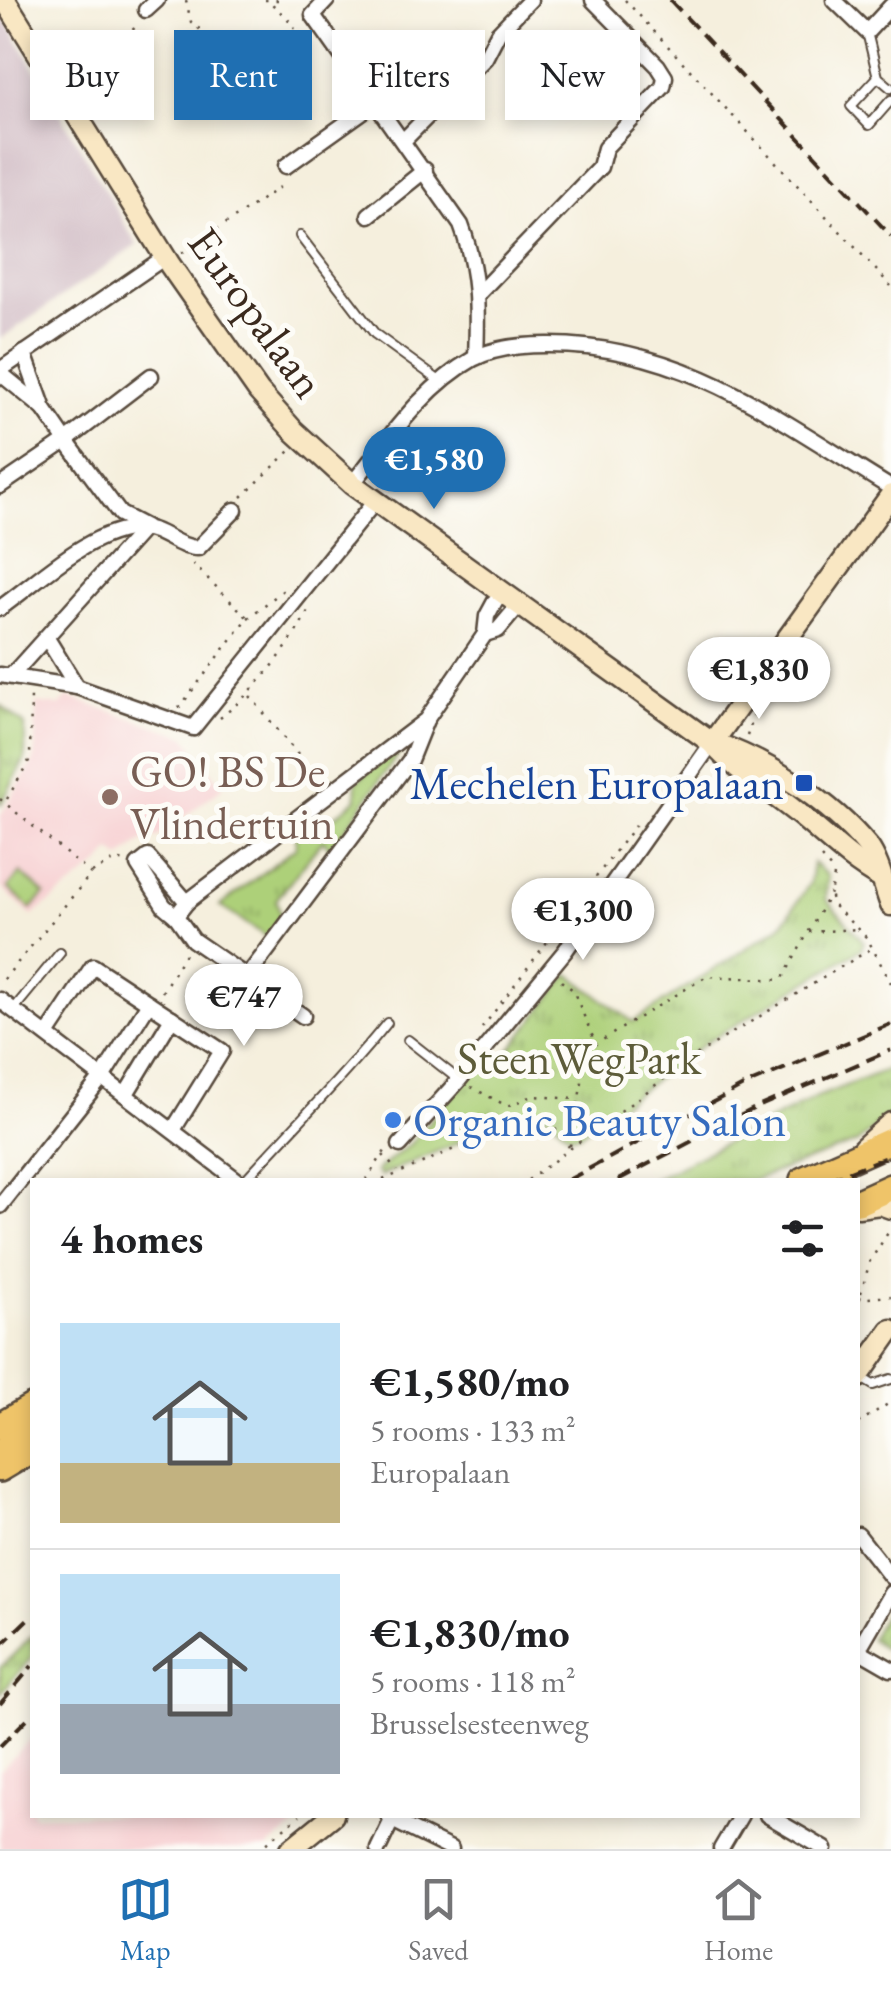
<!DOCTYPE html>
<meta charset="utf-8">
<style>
body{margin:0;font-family:"EB Garamond",serif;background:#f6f6f6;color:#202124;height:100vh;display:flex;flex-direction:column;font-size:38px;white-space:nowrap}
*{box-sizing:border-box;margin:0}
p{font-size:32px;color:#757577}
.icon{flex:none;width:55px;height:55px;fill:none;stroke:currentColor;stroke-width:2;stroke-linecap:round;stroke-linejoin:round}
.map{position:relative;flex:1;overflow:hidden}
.side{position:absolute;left:30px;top:1178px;width:830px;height:640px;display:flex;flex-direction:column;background:#fff;border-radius:0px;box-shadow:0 5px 15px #0003}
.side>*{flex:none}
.guide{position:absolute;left:30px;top:30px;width:832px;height:90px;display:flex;gap:20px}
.price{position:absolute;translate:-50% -85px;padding:0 22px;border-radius:35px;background:#fff;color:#222;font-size:32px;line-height:65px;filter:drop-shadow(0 2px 5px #0008)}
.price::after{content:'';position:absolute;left:50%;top:60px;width:30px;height:22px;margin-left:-15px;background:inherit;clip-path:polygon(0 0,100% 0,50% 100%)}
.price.current{background:#1f6fb2;color:#fff}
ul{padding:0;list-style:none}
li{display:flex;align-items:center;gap:30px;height:250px;padding:0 30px}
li+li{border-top:2px solid #e0e0e0}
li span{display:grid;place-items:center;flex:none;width:280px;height:200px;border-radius:0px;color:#555}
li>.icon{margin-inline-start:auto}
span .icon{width:120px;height:120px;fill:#fffc;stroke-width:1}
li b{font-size:42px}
h2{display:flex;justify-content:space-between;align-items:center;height:120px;padding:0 30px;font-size:42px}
.pill{padding:0 35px;border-radius:0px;background:#fff;box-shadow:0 5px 15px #0003;font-size:35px;line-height:90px}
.pill.current{background:#1f6fb2;color:#fff}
.dock{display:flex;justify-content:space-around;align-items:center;height:140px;border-top:2px solid #e0e0e0;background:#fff;font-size:28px;color:#757577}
.dock a{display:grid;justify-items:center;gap:5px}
.dock .current{color:#1f6fb2}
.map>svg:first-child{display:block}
</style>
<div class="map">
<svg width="891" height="1849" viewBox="0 0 891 1849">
<defs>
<pattern id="grass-tufts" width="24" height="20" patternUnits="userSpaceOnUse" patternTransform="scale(2.5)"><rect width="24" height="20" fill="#add079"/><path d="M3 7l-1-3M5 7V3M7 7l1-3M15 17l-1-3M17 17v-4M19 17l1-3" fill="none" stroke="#8ea963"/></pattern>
</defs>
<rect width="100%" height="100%" fill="#fdfcf7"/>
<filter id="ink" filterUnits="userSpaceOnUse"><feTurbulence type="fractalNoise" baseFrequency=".01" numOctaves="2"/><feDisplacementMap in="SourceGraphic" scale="20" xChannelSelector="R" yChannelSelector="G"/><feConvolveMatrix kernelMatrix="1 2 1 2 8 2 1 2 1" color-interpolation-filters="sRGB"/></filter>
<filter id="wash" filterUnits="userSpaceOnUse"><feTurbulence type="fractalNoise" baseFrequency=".0048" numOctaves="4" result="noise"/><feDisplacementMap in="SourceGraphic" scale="40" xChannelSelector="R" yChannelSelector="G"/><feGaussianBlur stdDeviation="2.25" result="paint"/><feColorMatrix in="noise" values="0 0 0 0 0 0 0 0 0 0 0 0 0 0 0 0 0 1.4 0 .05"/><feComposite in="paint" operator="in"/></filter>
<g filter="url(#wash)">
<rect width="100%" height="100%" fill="#f5efdd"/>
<g fill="#f7cfd1">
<polygon points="68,697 185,736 223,787 156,838 152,834 121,858 111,851 98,866 32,916 0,887 0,816 35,758 36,703 60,706"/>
<polygon points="32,1738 32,1815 310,1815 266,1849 0,1849 0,1771"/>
</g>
<polygon fill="#d2bdc6" points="0,10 137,245 0,339"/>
<g fill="url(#grass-tufts)" stroke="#747d4c" stroke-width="2.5">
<polygon points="0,705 25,725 25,759 0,806"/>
<polygon points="403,747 331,850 323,840 276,900 281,916 267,937 220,906 296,847 295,830 309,818 314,833 357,799 356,782 396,748"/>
<polygon points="813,863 828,876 826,899 864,942 861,949 707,1042 580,1134 569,1135 550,1117 529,1112 380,1176 376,1171 410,1144 481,1060 494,1070 569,974 633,1022 782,925 810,883"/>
<polygon points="891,1068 891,1116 856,1143 754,1180 652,1180 817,1097"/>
<polygon points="891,1604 891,1652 870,1639"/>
<polygon points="32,1636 32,1657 0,1694 0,1668"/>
</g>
<polygon fill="#add079" stroke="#747d4c" stroke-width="2.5" points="21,873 45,894 31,909 8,888"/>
</g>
<g filter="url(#ink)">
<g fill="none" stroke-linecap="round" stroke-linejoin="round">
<defs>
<g id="lane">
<polyline points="867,32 878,77 891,88"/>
<polyline points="878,77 851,106 869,125 891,100"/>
<polyline points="300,236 375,334 441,382"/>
<polyline points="13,1010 60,953"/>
<polyline points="408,1040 459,1080"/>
<path d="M245 1180C293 1127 342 1079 387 1023"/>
<polyline points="860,1377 873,1385 891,1379"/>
</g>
<g id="street">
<path d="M327 0 313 15 461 225C478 270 478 310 476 357"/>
<polyline points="834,0 867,32 891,6"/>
<polyline points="146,10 157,0"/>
<polyline points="403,141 485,58 498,33 530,0"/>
<polyline points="286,166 373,104"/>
<polyline points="369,215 425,170"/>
<polyline points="478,294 600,167 605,148 663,87 665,77 658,66 593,0"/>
<polyline points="0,370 165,257"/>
<polyline points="0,373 44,409"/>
<path d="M352 484C388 440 423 387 473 359 495 347 522 345 547 345 683 344 779 420 891 488"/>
<polyline points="0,486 66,441 44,409 24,353"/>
<path d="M0 608C40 580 90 529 140 528 161 528 177 548 198 548L235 510"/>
<polyline points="485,634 498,630 519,605"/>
<polyline points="48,640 77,687"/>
<polyline points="0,675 77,687 193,728 376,500"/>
<polyline points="11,676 145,527 120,514 66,441 151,376"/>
<polyline points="426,720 187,902 176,916 193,940 247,977 410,760 426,720 485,634 487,616 500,592"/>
<polyline points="176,916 164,906 138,865 148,857 187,902"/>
<polyline points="247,977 303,1016"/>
<polyline points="0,1000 237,1180"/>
<polyline points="149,1003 222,1051 173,1130"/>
<polyline points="126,1094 172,1018"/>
<polyline points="400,1145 459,1080 565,951 712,743"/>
<polyline points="0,1206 103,1076 149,1003 93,966 47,1035"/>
<polyline points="858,1535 891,1577"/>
<polyline points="891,1593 858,1650 891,1669"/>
<polyline points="767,1815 825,1849"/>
<polyline points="392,1820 451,1849"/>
<polyline points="378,1849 392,1820 388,1815"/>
<polyline points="721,1849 741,1815"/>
</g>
<g id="secondary">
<path d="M5 0 170 265 259 392 293 430 352 484 712 743C737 771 766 788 796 812 825 835 848 860 881 878"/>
<polyline points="712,743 891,495"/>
<path d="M714 743C769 762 831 802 868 847 879 862 884 887 891 905"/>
<polyline points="863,1148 891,1123"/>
<polyline points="858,1207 880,1204 891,1208"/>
<polyline points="858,1377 891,1330"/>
<polyline points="291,1849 333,1815"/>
</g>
<polyline id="primary" points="0,1470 32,1451"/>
<g id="highway">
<polyline points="803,1180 891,1141"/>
<polyline points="858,1202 891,1187"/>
<polyline points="0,1426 32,1407"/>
<polyline points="0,1452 32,1434"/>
</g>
</defs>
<use href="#lane" stroke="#57483b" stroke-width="12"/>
<use href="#street" stroke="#57483b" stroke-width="19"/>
<use href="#secondary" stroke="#57483b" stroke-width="25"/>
<use href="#primary" stroke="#57483b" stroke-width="28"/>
<use href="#highway" stroke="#57483b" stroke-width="30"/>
<g stroke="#57483b" stroke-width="2.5" stroke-dasharray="2.5 8" stroke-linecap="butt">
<path d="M186 0 191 22C213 39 226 61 248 79L296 46 294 25 269 1"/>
<polyline points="265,0 284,0"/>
<polyline points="625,0 891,286"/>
<polyline points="78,79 139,24"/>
<polyline points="182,253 286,183"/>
<polyline points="242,497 290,451"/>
<polyline points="248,618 286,588"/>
<polyline points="250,696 321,783"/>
<polyline points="179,708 248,618 193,564"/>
<path d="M220 718C258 688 287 652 309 609"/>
<polyline points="747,736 754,715"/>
<polyline points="0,799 91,874 0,984"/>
<polyline points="7,799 30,759 31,693"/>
<polyline points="821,858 835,873"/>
<polyline points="92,873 115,860 126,862"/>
<polyline points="834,876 830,893 833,905 867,938 891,983"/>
<polyline points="809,932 859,929"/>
<polyline points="561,981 573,990 595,1042"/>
<polyline points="162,992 186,952"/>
<polyline points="482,1028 640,819"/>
<polyline points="471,1087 507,1106 533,1096 576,1099"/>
<polyline points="570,1146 587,1055 596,1044 707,976 782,980 830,893"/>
<polyline points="383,1155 397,1171"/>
<polyline points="366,1180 387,1148"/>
<polyline points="383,1180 528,1117 550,1122 569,1147"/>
<polyline points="528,1180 696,1055 874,947"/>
<polyline points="861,1293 870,1261 891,1228"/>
<polyline points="858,1299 891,1296"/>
<polyline points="858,1314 858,1309"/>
<polyline points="858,1423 891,1402"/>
<polyline points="259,1849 300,1815"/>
</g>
<use href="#lane" stroke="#fff" stroke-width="8"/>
<use href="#street" stroke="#fff" stroke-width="14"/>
<use href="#secondary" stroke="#f9e7c3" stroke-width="20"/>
<use href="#primary" stroke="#efc469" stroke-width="22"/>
<use href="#highway" stroke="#efc469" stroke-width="25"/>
<g stroke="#3b2a1e" stroke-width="4" stroke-dasharray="15 8" stroke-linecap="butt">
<polyline points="670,0 891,236"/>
<polyline points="568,1180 743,1086 891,1024"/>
<polyline points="618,1180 755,1108 891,1050"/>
<polyline points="827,1180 891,1155"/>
<polyline points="0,1646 32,1615"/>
<polyline points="0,1704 32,1666"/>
<polyline points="0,1746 32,1714"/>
</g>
<polyline stroke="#57483b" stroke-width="2.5" stroke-dasharray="2.5 8" stroke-linecap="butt" points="858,1309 861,1293"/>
</g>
</g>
<rect fill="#1a4fb4" stroke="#fdfcf7" stroke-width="4" x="794" y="773" width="20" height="20" rx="5"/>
<circle fill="#8d6e63" stroke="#fdfcf7" stroke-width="4" cx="110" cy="797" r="10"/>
<circle fill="#3f7fe0" stroke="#fdfcf7" stroke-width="4" cx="393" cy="1120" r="10"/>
<g text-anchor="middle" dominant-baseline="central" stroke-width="10" stroke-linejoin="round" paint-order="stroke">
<g font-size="45" fill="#3b2a1e" stroke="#fdfcf7">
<text transform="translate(257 312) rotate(54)">Europalaan</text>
</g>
<g font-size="45" fill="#785e54" stroke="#fdfcf7" text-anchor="start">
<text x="130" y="771">GO! BS De<tspan x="130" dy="52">Vlindertuin</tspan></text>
</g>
<g font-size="45" fill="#164399" stroke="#fdfcf7" text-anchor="end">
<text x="784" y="783">Mechelen Europalaan</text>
</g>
<g font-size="45" fill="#5d5c39" stroke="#fdfcf7">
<text x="579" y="1058">SteenWegPark</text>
</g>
<g font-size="45" fill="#366cbe" stroke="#fdfcf7" text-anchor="start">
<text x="413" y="1120">Organic Beauty Salon</text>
</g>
</g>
</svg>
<b class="price current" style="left:434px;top:512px">€1,580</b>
<b class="price" style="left:759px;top:722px">€1,830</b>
<b class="price" style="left:583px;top:963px">€1,300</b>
<b class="price" style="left:244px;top:1049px">€747</b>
<div class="guide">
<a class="pill">Buy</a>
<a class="pill current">Rent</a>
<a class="pill">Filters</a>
<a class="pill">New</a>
</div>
<section class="side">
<h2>4 homes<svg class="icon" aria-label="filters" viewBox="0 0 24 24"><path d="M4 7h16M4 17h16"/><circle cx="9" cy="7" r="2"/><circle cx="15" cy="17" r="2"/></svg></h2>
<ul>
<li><span style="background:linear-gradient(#bfe0f5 70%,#c2b280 0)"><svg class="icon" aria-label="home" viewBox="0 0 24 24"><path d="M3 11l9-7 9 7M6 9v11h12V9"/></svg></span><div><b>€1,580/mo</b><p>5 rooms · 133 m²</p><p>Europalaan</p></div></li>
<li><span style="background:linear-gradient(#bfe0f5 65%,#9aa5b1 0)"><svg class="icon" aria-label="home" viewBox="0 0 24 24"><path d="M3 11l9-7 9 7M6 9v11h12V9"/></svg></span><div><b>€1,830/mo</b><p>5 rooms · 118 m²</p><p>Brusselsesteenweg</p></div></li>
</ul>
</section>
</div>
<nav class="dock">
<a class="current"><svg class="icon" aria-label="map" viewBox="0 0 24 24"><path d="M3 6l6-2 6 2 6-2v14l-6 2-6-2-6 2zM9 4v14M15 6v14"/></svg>Map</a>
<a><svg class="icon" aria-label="saved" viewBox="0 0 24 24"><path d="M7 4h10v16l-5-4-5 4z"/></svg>Saved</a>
<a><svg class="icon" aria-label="home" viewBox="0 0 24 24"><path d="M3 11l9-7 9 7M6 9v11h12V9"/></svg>Home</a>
</nav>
